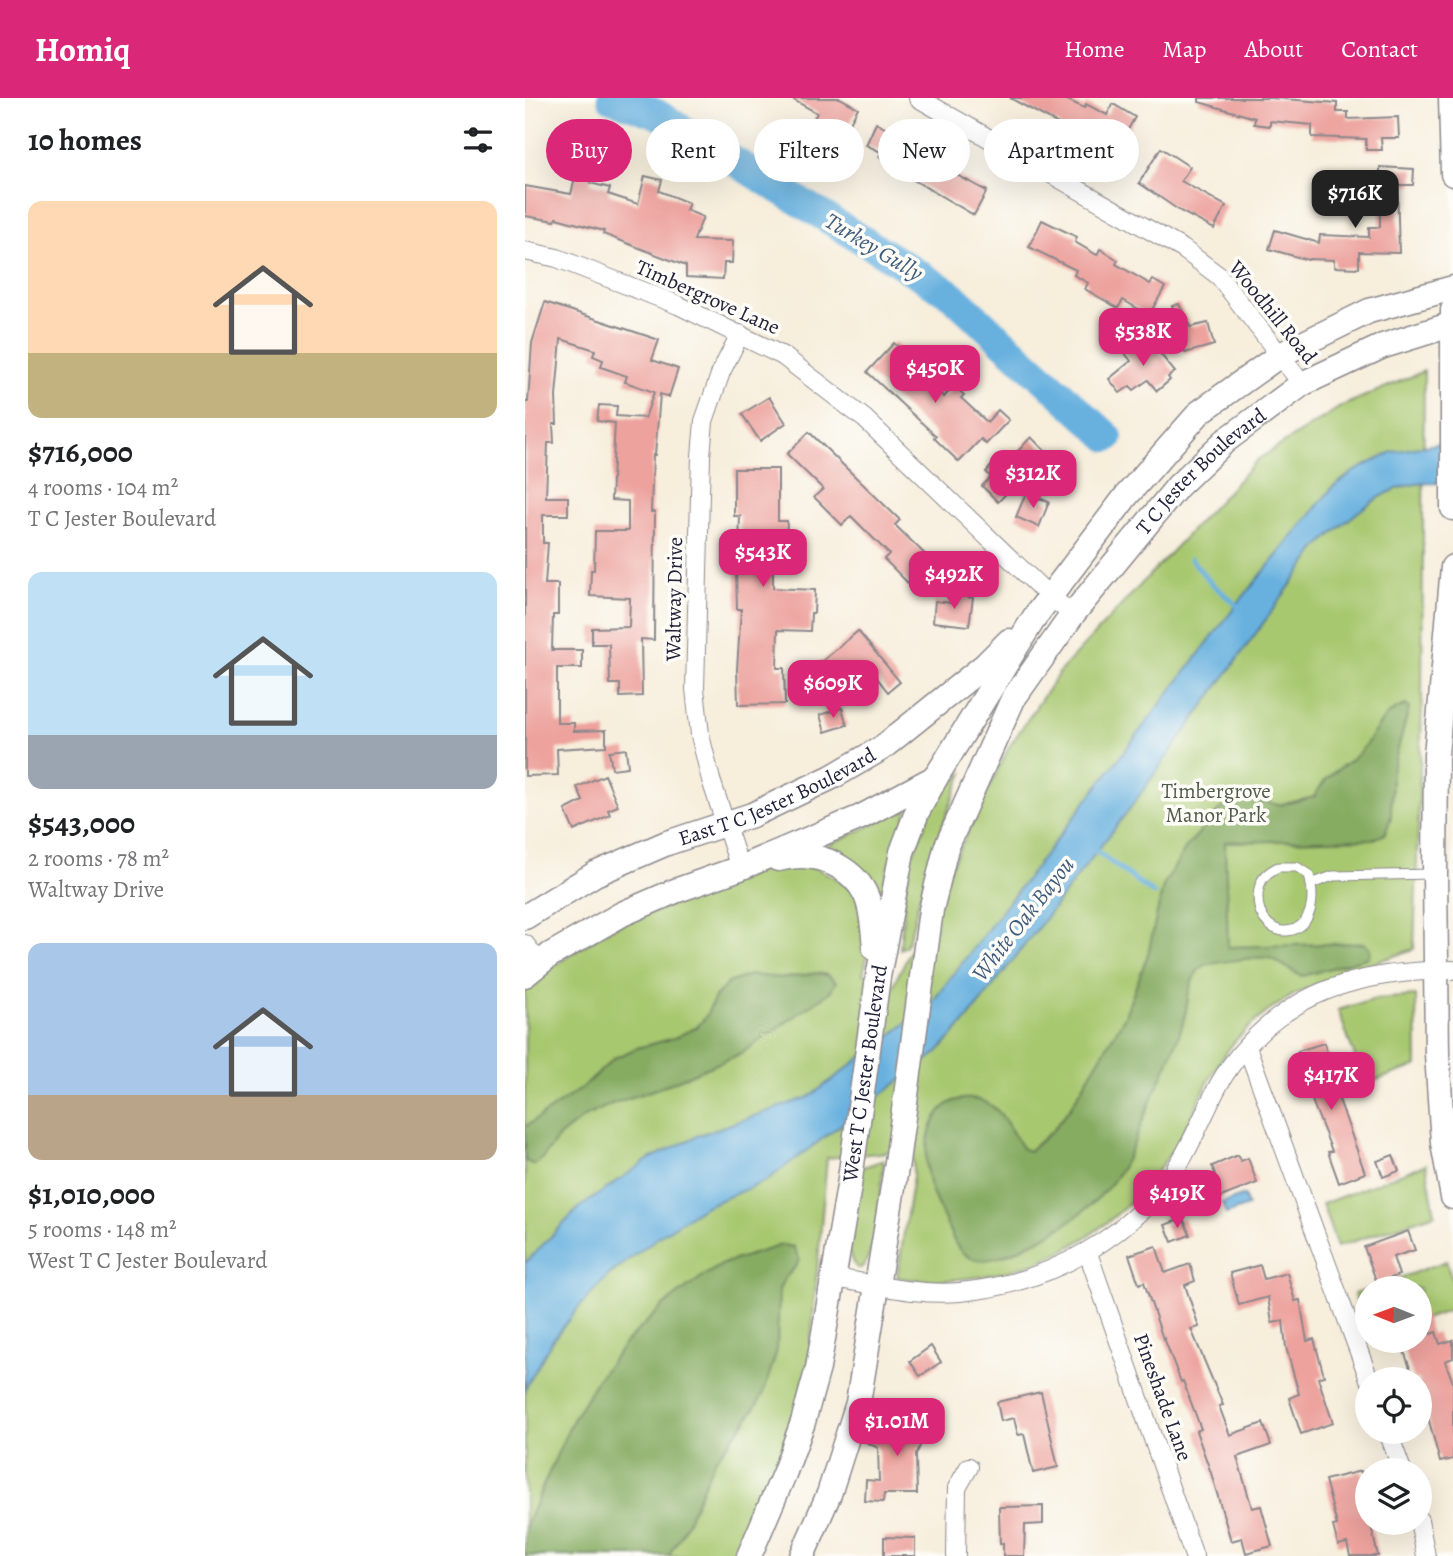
<!DOCTYPE html>
<meta charset="utf-8">
<style>
body{margin:0;font-family:Alegreya,serif;background:#f2f2f2;color:#202124;height:100vh;display:flex;flex-direction:column;font-size:26px;white-space:nowrap}
*{box-sizing:border-box;margin:0}
p{font-size:23px;color:#757577}
.icon{flex:none;width:38px;height:38px;fill:none;stroke:currentColor;stroke-width:2;stroke-linecap:round;stroke-linejoin:round}
.map{position:relative;flex:1;overflow:hidden}
.details{display:flex;flex-direction:column;background:#fff;width:525px}
.details>*{flex:none}
.banner{position:absolute;left:21px;top:21px;width:665px;height:63px;display:flex;gap:14px}
.needle{width:46px;rotate:271deg}
.buttons{position:absolute;left:830px;top:1178px;display:grid;gap:14px}
.buttons a{display:grid;place-items:center;width:77px;height:77px;border-radius:50%;background:#fff;box-shadow:0 7px 28px #0002;font-size:35px}
.price{position:absolute;translate:-50% -60px;padding:0 16px;border-radius:14px;background:#db2777;color:#fff;font-size:23px;line-height:46px;filter:drop-shadow(0 2px 4px #0008)}
.price::after{content:'';position:absolute;left:50%;top:42px;width:21px;height:16px;margin-left:-10px;background:inherit;clip-path:polygon(0 0,100% 0,50% 100%)}
.price.active{background:#222;color:#fff}
ul{padding:0;list-style:none}
li{display:grid;align-content:center;gap:14px;height:371px;padding:0 28px}
li span{display:grid;place-items:center;height:217px;border-radius:14px;color:#555}
li>.icon{margin-inline-start:auto}
span .icon{width:126px;height:126px;fill:#fffc;stroke-width:1}
li b{font-size:30px}
h2{display:flex;justify-content:space-between;align-items:center;height:84px;padding:0 28px;font-size:30px}
.chip{padding:0 24px;border-radius:32px;background:#fff;box-shadow:0 7px 28px #0002;font-size:24px;line-height:63px}
.chip.active{background:#db2777;color:#fff}
header{display:flex;align-items:center;gap:42px;box-sizing:border-box;height:98px;padding:0 35px;background:#db2777;color:#fff}
header strong{font-size:33px}
nav{display:flex;gap:38px;margin-inline-start:auto;font-size:24px}
main{display:flex;flex:1;min-height:0}
.map>svg:first-child{display:block}
</style>
<header>
<strong>Homiq</strong>
<nav><a>Home</a><a>Map</a><a>About</a><a>Contact</a></nav>
</header>
<main>
<section class="details">
<h2>10 homes<svg class="icon" aria-label="filters" viewBox="0 0 24 24"><path d="M4 7h16M4 17h16"/><circle cx="9" cy="7" r="2"/><circle cx="15" cy="17" r="2"/></svg></h2>
<ul>
<li><span style="background:linear-gradient(#ffd9b3 70%,#c2b280 0)"><svg class="icon" aria-label="home" viewBox="0 0 24 24"><path d="M3 11l9-7 9 7M6 9v11h12V9"/></svg></span><div><b>$716,000</b><p>4 rooms · 104 m²</p><p>T C Jester Boulevard</p></div></li>
<li><span style="background:linear-gradient(#bfe0f5 75%,#9aa5b1 0)"><svg class="icon" aria-label="home" viewBox="0 0 24 24"><path d="M3 11l9-7 9 7M6 9v11h12V9"/></svg></span><div><b>$543,000</b><p>2 rooms · 78 m²</p><p>Waltway Drive</p></div></li>
<li><span style="background:linear-gradient(#a9c7e8 70%,#b9a48a 0)"><svg class="icon" aria-label="home" viewBox="0 0 24 24"><path d="M3 11l9-7 9 7M6 9v11h12V9"/></svg></span><div><b>$1,010,000</b><p>5 rooms · 148 m²</p><p>West T C Jester Boulevard</p></div></li>
</ul>
</section>
<div class="map">
<svg width="928" height="1458" viewBox="0 0 928 1458">
<rect width="100%" height="100%" fill="#fdfcf7"/>
<filter id="ink" filterUnits="userSpaceOnUse"><feTurbulence type="fractalNoise" baseFrequency=".0143" numOctaves="2"/><feDisplacementMap in="SourceGraphic" scale="14" xChannelSelector="R" yChannelSelector="G"/><feConvolveMatrix kernelMatrix="1 2 1 2 8 2 1 2 1" color-interpolation-filters="sRGB"/></filter>
<filter id="wash" filterUnits="userSpaceOnUse"><feTurbulence type="fractalNoise" baseFrequency=".00686" numOctaves="4" result="noise"/><feDisplacementMap in="SourceGraphic" scale="28" xChannelSelector="R" yChannelSelector="G"/><feGaussianBlur stdDeviation="1.57" result="paint"/><feColorMatrix in="noise" values="0 0 0 0 0 0 0 0 0 0 0 0 0 0 0 0 0 1.4 0 .05"/><feComposite in="paint" operator="in"/></filter>
<g filter="url(#wash)">
<rect width="100%" height="100%" fill="#f7eedc"/>
<g fill="#a8c870" stroke="#657556" stroke-width="2">
<path d="M899 273 897 609 889 851C820 876 765 885 712 941 684 972 673 1011 651 1046 603 1124 528 1174 435 1181 414 1183 393 1183 372 1179L388 1078V1056L384 1052 302 1060 284 1265 265 1335 213 1458H0V887L88 829 263 763 276 762 331 791 344 852 338 876 368 888 484 649 536 572 732 362 817 308Z"/>
<path d="M438 675C422 714 407 754 396 795 391 813 388 831 381 848L375 851 380 793 387 759 414 692Z"/>
<polygon points="383,710 355,795 353,797 323,762 301,748"/>
<polygon points="891,898 892,968 840,986 813,912 851,901"/>
<path d="M359 1062C355 1090 355 1150 336 1170L331 1169 323 1152 335 1070Z"/>
<polygon points="901,1066 910,1116 812,1149 797,1106"/>
<polygon points="921,1163 928,1184 928,1211 894,1223 894,1190 847,1190"/>
<polygon points="842,1192 842,1232 829,1196"/>
</g>
<g fill="#86ac62" stroke="#54674e" stroke-width="2">
<path d="M881 607 884 610 867 673 866 719 860 736 849 741 700 744 703 849 838 845 845 850 844 858 841 860 778 878C766 875 756 863 743 860 735 858 686 865 678 868 662 881 664 903 659 921 651 951 637 978 625 1005 615 1027 608 1052 595 1073 575 1106 535 1133 500 1148 486 1155 465 1165 450 1161 432 1157 428 1140 421 1125 415 1111 406 1097 403 1081 398 1054 403 1006 437 1001 447 1000 459 1002 467 1008 481 1018 488 1038 498 1051L504 1053 527 1033 545 1010 599 920 623 856 638 788 662 748 698 708 708 702 716 700 755 707 789 699C800 679 810 674 827 661 849 644 852 615 881 607Z"/>
<polygon points="292,875 302,877 311,884 305,894 215,956 134,990 89,1005 59,1019 35,1038 14,1064 8,1067 0,1062 0,1029 62,986 89,960 112,950 149,940 172,929 180,920 190,899 203,885 224,877 260,880"/>
<polygon points="257,1147 269,1149 274,1161 272,1167 260,1180 254,1192 252,1252 238,1297 221,1323 190,1361 157,1436 143,1458 0,1458 0,1429 45,1327 71,1283 102,1243 138,1208 178,1178 200,1165"/>
</g>
<g fill="#67b1df" stroke="#446a8d" stroke-width="2">
<path d="M928 343V385C914 385 898 384 884 387 849 396 819 425 793 449L606 709 441 923 412 955 241 1083 179 1109 136 1137 84 1177 55 1208 27 1243 0 1291V1165L54 1110 124 1061 174 1037 284 999 404 908 713 505 807 390 828 374 867 354Z"/>
<polygon points="719,1097 723,1108 701,1116 697,1105"/>
</g>
<g fill="none" stroke-linecap="round" stroke-linejoin="round">
<g stroke="#67b1df" stroke-width="5">
<polyline points="666,461 684,483 715,510"/>
<polyline points="567,750 629,796"/>
</g>
<polyline stroke="#67b1df" stroke-width="30" points="87,0 132,16 424,195 583,339"/>
</g>
<g id="blocks">
<g fill="#eda29d">
<polygon points="265,0 315,0 333,10 307,57 278,42 292,15"/>
<polygon points="485,0 538,0 559,10 561,6 582,17 588,6 610,19 583,68 529,38 535,27"/>
<polygon points="674,0 745,0 812,5 812,14 823,14 823,21 873,19 874,40 856,40 857,52 841,52 841,41 787,39 787,27 745,23 745,28 729,26 730,20 674,4"/>
<polygon points="351,25 365,33 367,30 388,40 386,44 431,69 428,75 462,93 449,117 385,80 388,75 354,59 356,54 341,47"/>
<polygon points="636,50 665,69 656,83 701,108 689,131 655,113 614,85"/>
<polygon points="855,69 889,71 888,87 872,87 874,155 834,154 834,170 809,169 809,162 784,161 783,162 744,151 750,132 794,145 795,137 844,139 844,129 855,129"/>
<polygon points="52,72 68,76 65,85 85,90 83,96 113,106 120,78 137,82 134,93 164,105 161,112 178,119 169,142 208,143 207,165 199,165 198,181 161,179 161,168 78,136 79,133 31,120 30,123 0,118 0,88 46,96"/>
<polygon points="517,122 552,139 550,144 572,157 575,151 593,162 591,166 625,186 628,182 640,189 624,217 598,202 593,210 560,191 563,185 549,177 551,172 504,149"/>
<polygon points="20,204 134,242 127,262 153,271 144,299 135,296 130,357 128,357 126,414 130,414 129,542 116,541 117,598 95,599 95,586 85,586 84,546 67,546 67,530 104,529 105,500 65,498 66,472 69,472 70,433 103,433 103,403 86,402 90,325 72,323 74,307 92,308 91,318 120,320 129,294 100,284 102,278 76,269 78,262 68,258 70,252 36,241 31,298 32,326 28,326 29,345 23,345 21,399 43,399 43,417 18,417 18,445 23,445 20,486 33,486 33,517 28,517 27,552 57,552 57,570 32,570 32,625 49,625 49,633 81,632 81,648 32,651 33,677 0,678 0,304 3,304 7,245"/>
<polygon points="654,206 665,229 683,225 689,247 660,255 647,208"/>
<polygon points="620,237 650,274 643,279 645,282 632,293 623,282 609,292 605,288 595,295 584,281 606,263 599,254"/>
<polygon points="369,245 398,272 395,276 419,299 429,288 439,297 436,300 462,324 473,312 484,322 461,346 456,341 434,364 409,340 411,338 342,274"/>
<polygon points="244,299 261,325 235,343 217,316"/>
<polygon points="284,334 375,422 370,427 410,466 387,489 359,461 364,456 326,418 317,427 289,399 298,391 262,356"/>
<polygon points="506,339 521,354 473,404 457,388 466,379 461,374 475,358 482,365"/>
<polygon points="209,371 253,371 253,423 262,423 261,453 256,453 256,463 248,462 248,490 290,492 289,515 286,515 285,533 253,532 252,570 259,570 260,606 213,607 212,571 216,511 212,511 211,472 213,472 215,418 209,418"/>
<polygon points="501,395 524,404 514,429 491,419"/>
<polygon points="427,497 448,500 444,528 408,524 410,503 426,505"/>
<polygon points="333,533 375,584 363,594 352,580 327,600 307,576 290,587 280,572 294,563 295,565"/>
<polygon points="317,610 322,627 300,634 295,617"/>
<polygon points="101,651 103,669 87,671 84,653"/>
<polygon points="80,677 93,708 83,712 85,717 49,733 40,712 58,703 52,689"/>
<polygon points="799,945 813,989 810,990 840,1075 814,1085 803,1054 807,1053 788,1005 773,953"/>
<polygon points="713,1057 716,1063 723,1060 732,1085 691,1101 683,1079 690,1076 687,1068"/>
<polygon points="868,1057 874,1073 858,1079 852,1063"/>
<polygon points="683,1091 690,1109 671,1116 665,1098"/>
<polygon points="658,1120 665,1137 647,1144 640,1127"/>
<polygon points="883,1133 890,1152 868,1159 874,1177 852,1185 839,1149"/>
<polygon points="631,1148 640,1175 665,1166 670,1183 660,1187 674,1229 666,1231 698,1307 694,1308 705,1337 738,1325 746,1347 712,1359 727,1410 736,1408 747,1448 721,1455 717,1440 706,1443 686,1375 671,1333 676,1331 658,1283 656,1284 639,1240 638,1241 619,1184 614,1186 604,1157"/>
<polygon points="735,1167 739,1181 762,1175 770,1203 775,1202 782,1243 789,1241 799,1278 793,1280 808,1325 776,1336 764,1300 774,1296 761,1249 758,1223 747,1225 743,1199 714,1207 705,1175"/>
<polygon points="894,1208 896,1208 906,1236 911,1234 915,1246 928,1242 928,1260 920,1263 928,1285 928,1361 915,1364 903,1319 900,1320 894,1304 894,1281 889,1281 875,1242 894,1242"/>
<polygon points="406,1248 416,1264 395,1278 385,1263"/>
<polygon points="516,1294 533,1369 508,1375 499,1336 493,1337 489,1320 476,1323 472,1304"/>
<polygon points="377,1311 406,1324 391,1357 392,1396 359,1396 358,1404 340,1403 341,1382 354,1383 353,1350 341,1344 348,1333 364,1341"/>
<polygon points="836,1373 842,1395 842,1424 845,1424 853,1458 825,1458 822,1445 813,1447 808,1428 812,1427 800,1382"/>
<polygon points="518,1408 518,1426 500,1427 499,1458 478,1458 478,1445 475,1446 474,1409"/>
<polygon points="359,1439 390,1440 390,1458 359,1458"/>
</g>
</g>
</g>
<g filter="url(#ink)">
<use href="#blocks" fill-opacity="0" stroke="#8c888c" stroke-width="2"/>
<g fill="none" stroke-linecap="round" stroke-linejoin="round">
<defs>
<g id="lane">
<path d="M753 769H772L784 777C802 847 732 848 733 798 734 783 739 776 753 769Z"/>
<polyline points="786,786 808,778 909,776"/>
</g>
<g id="street">
<polyline points="393,0 658,151 694,178 777,286"/>
<polyline points="0,153 32,160 153,207 258,258 340,321 525,499 548,516"/>
<polyline points="215,770 186,682 175,637 170,591 176,358 179,323 196,274 215,236"/>
<polyline points="0,846 15,865"/>
<polyline points="722,949 844,1281"/>
<polyline points="563,1155 669,1458"/>
<path d="M309 1180C350 1186 393 1198 435 1194 524 1186 612 1138 658 1059 671 1036 681 1011 693 988 708 960 734 932 761 914 809 880 871 873 928 872"/>
<polyline points="863,1334 877,1372"/>
<polyline points="894,1422 901,1458"/>
<polyline points="431,1458 432,1390 444,1369"/>
</g>
<g id="secondary">
<polyline points="926,0 928,76"/>
<polyline points="928,212 928,410"/>
<polyline points="928,469 911,657 910,776 912,956 918,1045 928,1099"/>
<path d="M253 761C273 756 293 757 311 767 347 786 347 814 350 851"/>
<path id="s1" d="M0 819 70 776 142 745 227 717 307 679 357 650 460 567 484 543"/>
<polyline points="0,877 25,857 97,816 150,793 215,770 336,719 411,679"/>
<path id="s2" d="M224 1458 259 1376 278 1324 293 1270 324 1088 353 879 377 754 392 714 411 679 511 517 602 397 675 314 755 257 844 213 928 190"/>
<path id="s3" d="M277 1458 304 1396 333 1305 372 1064 406 812 421 750 488 601 548 516 653 388 700 343 777 286 858 248 928 226"/>
</g>
</defs>
<use href="#lane" stroke="#8c888c" stroke-width="11"/>
<use href="#street" stroke="#8c888c" stroke-width="20"/>
<use href="#secondary" stroke="#8c888c" stroke-width="27"/>
<use href="#lane" stroke="#fff" stroke-width="9"/>
<use href="#street" stroke="#fff" stroke-width="18"/>
<use href="#secondary" stroke="#fff" stroke-width="24"/>
</g>
</g>
<g text-anchor="middle" dominant-baseline="central" stroke-width="7" stroke-linejoin="round" paint-order="stroke">
<g font-size="21" fill="#22223b" stroke="#fdfcf7">
<text transform="translate(183 199) rotate(24)">Timbergrove Lane</text>
<text transform="translate(748 214) rotate(51)">Woodhill Road</text>
<text stroke="none"><textPath href="#s3" startOffset="1185">T C Jester Boulevard</textPath></text>
<text transform="translate(149 501) rotate(-89)">Waltway Drive</text>
<text stroke="none"><textPath href="#s1" startOffset="280">East T C Jester Boulevard</textPath></text>
<text stroke="none"><textPath href="#s2" startOffset="499">West T C Jester Boulevard</textPath></text>
<text transform="translate(638 1299) rotate(70)">Pineshade Lane</text>
</g>
<g font-size="21" fill="#515c4e" stroke="#fdfcf7">
<text x="691" y="693">Timbergrove<tspan x="691" dy="24">Manor Park</tspan></text>
</g>
<g font-size="23" font-style="italic" fill="#3e5b7d" stroke="#fdfcf7">
<text transform="translate(349 149) rotate(31)">Turkey Gully</text>
<text transform="translate(498 821) rotate(-52)">White Oak Bayou</text>
</g>
</g>
</svg>
<div class="buttons">
<a><svg class="needle" viewBox="-14 -14 28 28"><path d="M0-13l5 13h-10z" fill="#e53935"/><path d="M0 13l5-13h-10z" fill="#757577"/></svg></a>
<a><svg class="icon" aria-label="locate" viewBox="0 0 24 24"><circle cx="12" cy="12" r="6"/><path d="M12 2v4M12 18v4M2 12h4M18 12h4"/></svg></a>
<a><svg class="icon" aria-label="layers" viewBox="0 0 24 24"><path d="M12 4l9 5-9 5-9-5zM3 14l9 5 9-5"/></svg></a>
</div>
<b class="price active" style="left:830px;top:132px">$716K</b>
<b class="price" style="left:618px;top:270px">$538K</b>
<b class="price" style="left:410px;top:307px">$450K</b>
<b class="price" style="left:508px;top:412px">$312K</b>
<b class="price" style="left:238px;top:491px">$543K</b>
<b class="price" style="left:429px;top:513px">$492K</b>
<b class="price" style="left:308px;top:622px">$609K</b>
<b class="price" style="left:806px;top:1014px">$417K</b>
<b class="price" style="left:652px;top:1132px">$419K</b>
<b class="price" style="left:372px;top:1360px">$1.01M</b>
<div class="banner">
<a class="chip active">Buy</a>
<a class="chip">Rent</a>
<a class="chip">Filters</a>
<a class="chip">New</a>
<a class="chip">Apartment</a>
</div>
</div>
</main>
